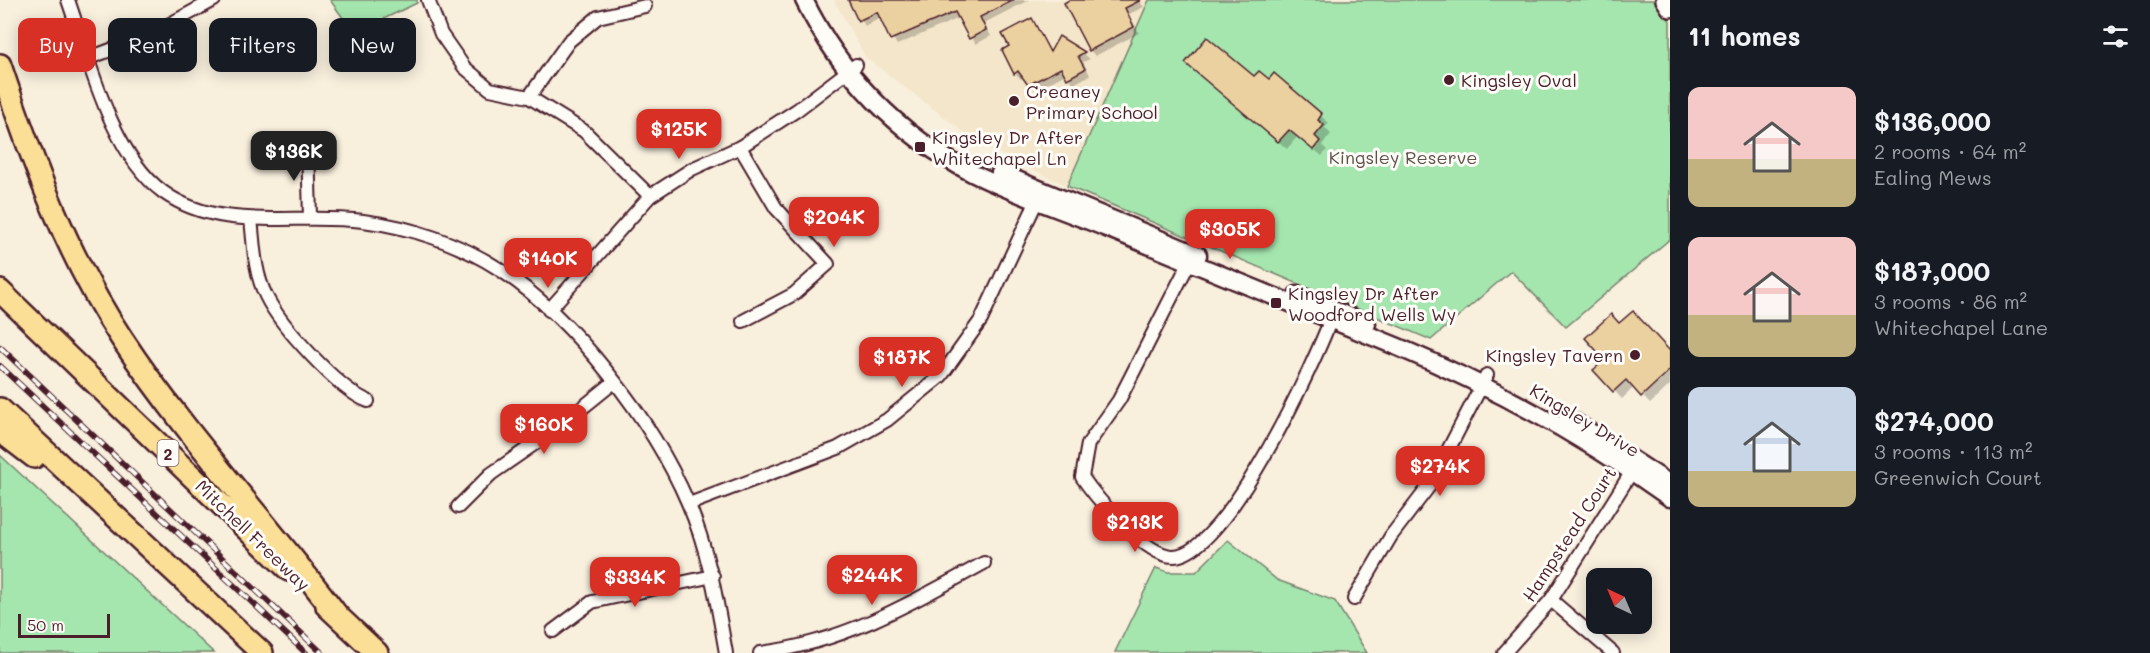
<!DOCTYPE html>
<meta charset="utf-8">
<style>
body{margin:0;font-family:Mali,sans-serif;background:#242831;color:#f1f3f6;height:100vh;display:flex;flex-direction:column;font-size:22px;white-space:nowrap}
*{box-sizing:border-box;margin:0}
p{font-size:20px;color:#9ea1a6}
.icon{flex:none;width:33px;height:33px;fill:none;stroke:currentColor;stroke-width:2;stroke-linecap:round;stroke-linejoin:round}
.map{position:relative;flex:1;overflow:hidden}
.details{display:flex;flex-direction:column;background:#171b24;width:480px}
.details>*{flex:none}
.guide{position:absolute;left:18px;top:18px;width:570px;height:54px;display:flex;gap:12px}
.needle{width:39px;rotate:316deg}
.controls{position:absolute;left:1586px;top:568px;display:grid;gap:12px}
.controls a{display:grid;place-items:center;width:66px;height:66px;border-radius:12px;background:#171b24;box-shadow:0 3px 15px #0003;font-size:30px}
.scale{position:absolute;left:18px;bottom:15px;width:92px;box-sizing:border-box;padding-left:6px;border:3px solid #4a1f2b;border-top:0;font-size:16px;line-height:21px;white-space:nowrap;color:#4a1f2b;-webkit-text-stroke:4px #fdfcf7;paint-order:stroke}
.price{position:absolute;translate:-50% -51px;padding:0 14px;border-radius:12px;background:#d93025;color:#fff;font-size:20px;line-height:39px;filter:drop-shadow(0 2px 3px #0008)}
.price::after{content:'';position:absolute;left:50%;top:36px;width:18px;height:14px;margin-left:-9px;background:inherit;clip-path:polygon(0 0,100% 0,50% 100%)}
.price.active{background:#222;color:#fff}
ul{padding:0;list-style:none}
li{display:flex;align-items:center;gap:18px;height:150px;padding:0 18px}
li span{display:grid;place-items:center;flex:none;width:168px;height:120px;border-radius:12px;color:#555}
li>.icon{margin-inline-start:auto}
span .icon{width:72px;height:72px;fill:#fffc;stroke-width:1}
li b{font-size:26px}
h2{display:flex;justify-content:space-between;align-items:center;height:72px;padding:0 18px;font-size:26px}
.tag{padding:0 21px;border-radius:12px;background:#171b24;box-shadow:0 3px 15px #0003;font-size:21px;line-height:54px}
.tag.active{background:#d93025;color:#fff}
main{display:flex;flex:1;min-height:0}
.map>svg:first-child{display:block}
</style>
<main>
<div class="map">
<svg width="1670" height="653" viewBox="0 0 1670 653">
<rect width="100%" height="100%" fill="#f8efdd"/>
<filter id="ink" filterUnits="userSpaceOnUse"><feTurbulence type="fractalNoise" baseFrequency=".0167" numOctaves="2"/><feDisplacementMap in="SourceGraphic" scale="12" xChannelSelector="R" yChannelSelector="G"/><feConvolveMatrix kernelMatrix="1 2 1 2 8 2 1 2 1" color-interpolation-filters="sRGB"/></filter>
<g filter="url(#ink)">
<polygon fill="#f4e6cb" points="834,0 1149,0 1067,186 980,144 866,58"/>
<g fill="#a5e6af" stroke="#78826d" stroke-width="1.5">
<polygon points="330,0 417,0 417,3 354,33"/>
<polygon points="1149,0 1656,0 1670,21 1670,239 1566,327 1511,271 1431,340 1067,186"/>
<polygon points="0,455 214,653 0,653"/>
<polygon points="1228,540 1277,580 1335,601 1367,653 1115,652 1156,568 1168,572 1196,572"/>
</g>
<g fill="#0003">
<polygon points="850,0 1029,0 984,23 991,36 976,44 959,18 897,45 881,18 865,26"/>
<polygon points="1072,0 1138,0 1144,7 1129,14 1139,33 1095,56 1090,50"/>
<polygon points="1032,20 1051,52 1059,38 1084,54 1090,59 1083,62 1090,75 1074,84 1066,74 1035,90 1024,77 1021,79 1015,73 1011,47"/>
<polygon points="1194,71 1269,82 1274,76 1329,123 1325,128 1331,134 1322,145 1327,150 1322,156 1298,136 1287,149"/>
<polygon points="1619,325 1670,352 1670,385 1650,404 1634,387 1622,399 1595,370 1607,360"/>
</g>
<g fill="#ecd1a0" stroke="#4a1f2b" stroke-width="1.5">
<polygon points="848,0 1014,0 980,17 986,30 969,39 955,12 890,40 877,12 858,21"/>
<polygon points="1069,0 1141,0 1125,8 1134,27 1089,51 1064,3"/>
<polygon points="1032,18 1050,52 1059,36 1085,52 1078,56 1085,69 1067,79 1061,68 1028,85 1018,71 1014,74 1002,50 1009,46 1002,34"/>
<polygon points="1207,37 1254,76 1259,71 1269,79 1274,73 1322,114 1318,120 1324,125 1315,136 1320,141 1313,150 1289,130 1278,142 1185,63"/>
<polygon points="1633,311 1670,351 1670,370 1641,397 1626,380 1613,392 1593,370 1605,360 1585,338 1611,314 1619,323"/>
</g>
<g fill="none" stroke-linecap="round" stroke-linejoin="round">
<defs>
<g id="minor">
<path d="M68 0C89 59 111 154 163 192 221 234 297 212 363 221 410 227 459 243 499 269 575 319 653 421 688 503 709 551 717 602 726 653"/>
<polyline points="428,0 441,34 464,67 490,89 529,97 584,131 650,196"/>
<polyline points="89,58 148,36 214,0"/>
<polyline points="529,97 569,41 598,17 645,6"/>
<polyline points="308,145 310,217"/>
<polyline points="740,147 776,208 828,264 794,294 743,321"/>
<path d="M251 219C254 245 254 272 266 296 280 325 339 390 368 401"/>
<path d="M1192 257 1119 400 1088 444 1082 477C1097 499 1146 556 1173 556 1225 557 1317 359 1333 313"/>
<polyline points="549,310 650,196 692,169 740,147 797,110 856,65"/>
<polyline points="689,504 838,448 887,420 941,376 981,320 1040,194"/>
<polyline points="458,507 491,474 556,429 613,383"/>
<polyline points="1354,599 1391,536 1430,485 1487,375"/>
<polyline points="1551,600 1613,653"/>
<polyline points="553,631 592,602 713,576"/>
<path d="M760 653C843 643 912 603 984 563"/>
<polyline points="1504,653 1551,600 1636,465"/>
</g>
<polyline id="tertiary" points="1664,0 1670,9"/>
<g id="secondary">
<path d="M804 0C841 75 898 134 972 173 1016 195 1064 210 1109 229 1205 269 1302 307 1398 347 1495 388 1585 437 1670 498"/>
<polyline points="1000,173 1198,255"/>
<polyline points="1297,295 1367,324"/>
<polyline points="1567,417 1670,484"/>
</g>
<g id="motorway">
<path d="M0 65C31 158 67 256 122 339 186 436 267 522 337 615"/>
<polyline points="0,291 289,570"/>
<polyline points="0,409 262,653"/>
<polyline points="0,431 34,457"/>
<polyline points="327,606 377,653"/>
</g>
</defs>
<use href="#minor" stroke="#4a1f2b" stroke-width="16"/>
<use href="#tertiary" stroke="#4a1f2b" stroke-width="20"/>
<use href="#secondary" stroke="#4a1f2b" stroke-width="21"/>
<use href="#motorway" stroke="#4a1f2b" stroke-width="26"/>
<use href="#minor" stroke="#fdfcf7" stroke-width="12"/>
<use href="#tertiary" stroke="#fdfcf7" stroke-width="15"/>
<use href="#secondary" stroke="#fdfcf7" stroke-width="16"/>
<use href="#motorway" stroke="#fbdf96" stroke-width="21"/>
<defs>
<g id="rail">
<polyline points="0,347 322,653"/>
<polyline points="0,366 306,653"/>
</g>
</defs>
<use href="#rail" stroke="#4a1f2b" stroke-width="6"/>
<use href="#rail" stroke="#fdfcf7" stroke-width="4" stroke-dasharray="11" stroke-linecap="butt"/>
</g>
</g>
<g fill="#4a1f2b" stroke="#fdfcf7" stroke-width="2">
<circle cx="1449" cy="80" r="6"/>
<circle cx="1014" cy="101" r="6"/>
<rect x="914" y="141" width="12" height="12" rx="3"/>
<rect x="1270" y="297" width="12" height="12" rx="3"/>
<circle cx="1635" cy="355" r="6"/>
</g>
<g text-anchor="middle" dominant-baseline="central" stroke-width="6" stroke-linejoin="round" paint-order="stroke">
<rect fill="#fdfcf7" stroke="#806168" stroke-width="1.5" x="157.5" y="440" width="21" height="26" rx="4.5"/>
<g font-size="16" font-weight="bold" fill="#4a1f2b">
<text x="168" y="453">2</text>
</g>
<g font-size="18" fill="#4a1f2b" stroke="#fdfcf7" text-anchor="start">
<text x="1461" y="80">Kingsley Oval</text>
<text x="1026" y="91">Creaney<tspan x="1026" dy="21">Primary School</tspan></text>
<text x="932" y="137">Kingsley Dr After<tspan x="932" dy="21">Whitechapel Ln</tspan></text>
<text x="1288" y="293">Kingsley Dr After<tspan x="1288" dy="21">Woodford Wells Wy</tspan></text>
<text x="1623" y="355" text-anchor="end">Kingsley Tavern</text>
</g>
<g font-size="18" fill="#61514c" stroke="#fdfcf7">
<text x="1403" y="157">Kingsley Reserve</text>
</g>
<g font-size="18" fill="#4a1f2b" stroke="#fdfcf7">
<text transform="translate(1585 420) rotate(31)">Kingsley Drive</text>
<text transform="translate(1569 534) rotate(-57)">Hampstead Court</text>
<text transform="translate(253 535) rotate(44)">Mitchell Freeway</text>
</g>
</g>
</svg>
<div class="controls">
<a><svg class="needle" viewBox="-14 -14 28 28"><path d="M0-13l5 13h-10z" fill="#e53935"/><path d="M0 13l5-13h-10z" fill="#9ea1a6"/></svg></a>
</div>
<div class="scale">50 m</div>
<b class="price" style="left:679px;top:160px">$125K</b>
<b class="price active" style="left:294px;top:182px">$136K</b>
<b class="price" style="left:834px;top:248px">$204K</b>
<b class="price" style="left:1230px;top:260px">$305K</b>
<b class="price" style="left:548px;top:289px">$140K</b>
<b class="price" style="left:902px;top:388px">$187K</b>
<b class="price" style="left:544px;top:455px">$160K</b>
<b class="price" style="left:1440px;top:497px">$274K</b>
<b class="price" style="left:1135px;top:553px">$213K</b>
<b class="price" style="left:872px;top:606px">$244K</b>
<b class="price" style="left:635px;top:608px">$334K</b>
<div class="guide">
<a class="tag active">Buy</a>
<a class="tag">Rent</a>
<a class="tag">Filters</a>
<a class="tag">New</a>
</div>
</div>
<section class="details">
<h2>11 homes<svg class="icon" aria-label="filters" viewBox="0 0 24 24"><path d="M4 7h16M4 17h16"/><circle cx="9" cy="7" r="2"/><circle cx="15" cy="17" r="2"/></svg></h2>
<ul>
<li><span style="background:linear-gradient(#f6c9c9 60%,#c2b280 0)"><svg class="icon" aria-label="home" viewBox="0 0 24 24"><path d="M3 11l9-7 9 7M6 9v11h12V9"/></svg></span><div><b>$136,000</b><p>2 rooms · 64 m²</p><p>Ealing Mews</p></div></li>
<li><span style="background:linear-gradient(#f6c9c9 65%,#c2b280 0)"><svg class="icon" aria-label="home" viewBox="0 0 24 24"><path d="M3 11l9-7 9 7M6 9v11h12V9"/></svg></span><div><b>$187,000</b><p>3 rooms · 86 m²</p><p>Whitechapel Lane</p></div></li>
<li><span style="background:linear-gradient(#c9d6e8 70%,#c2b280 0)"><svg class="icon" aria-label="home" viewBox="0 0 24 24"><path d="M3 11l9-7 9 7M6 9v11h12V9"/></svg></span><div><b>$274,000</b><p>3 rooms · 113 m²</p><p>Greenwich Court</p></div></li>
</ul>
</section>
</main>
